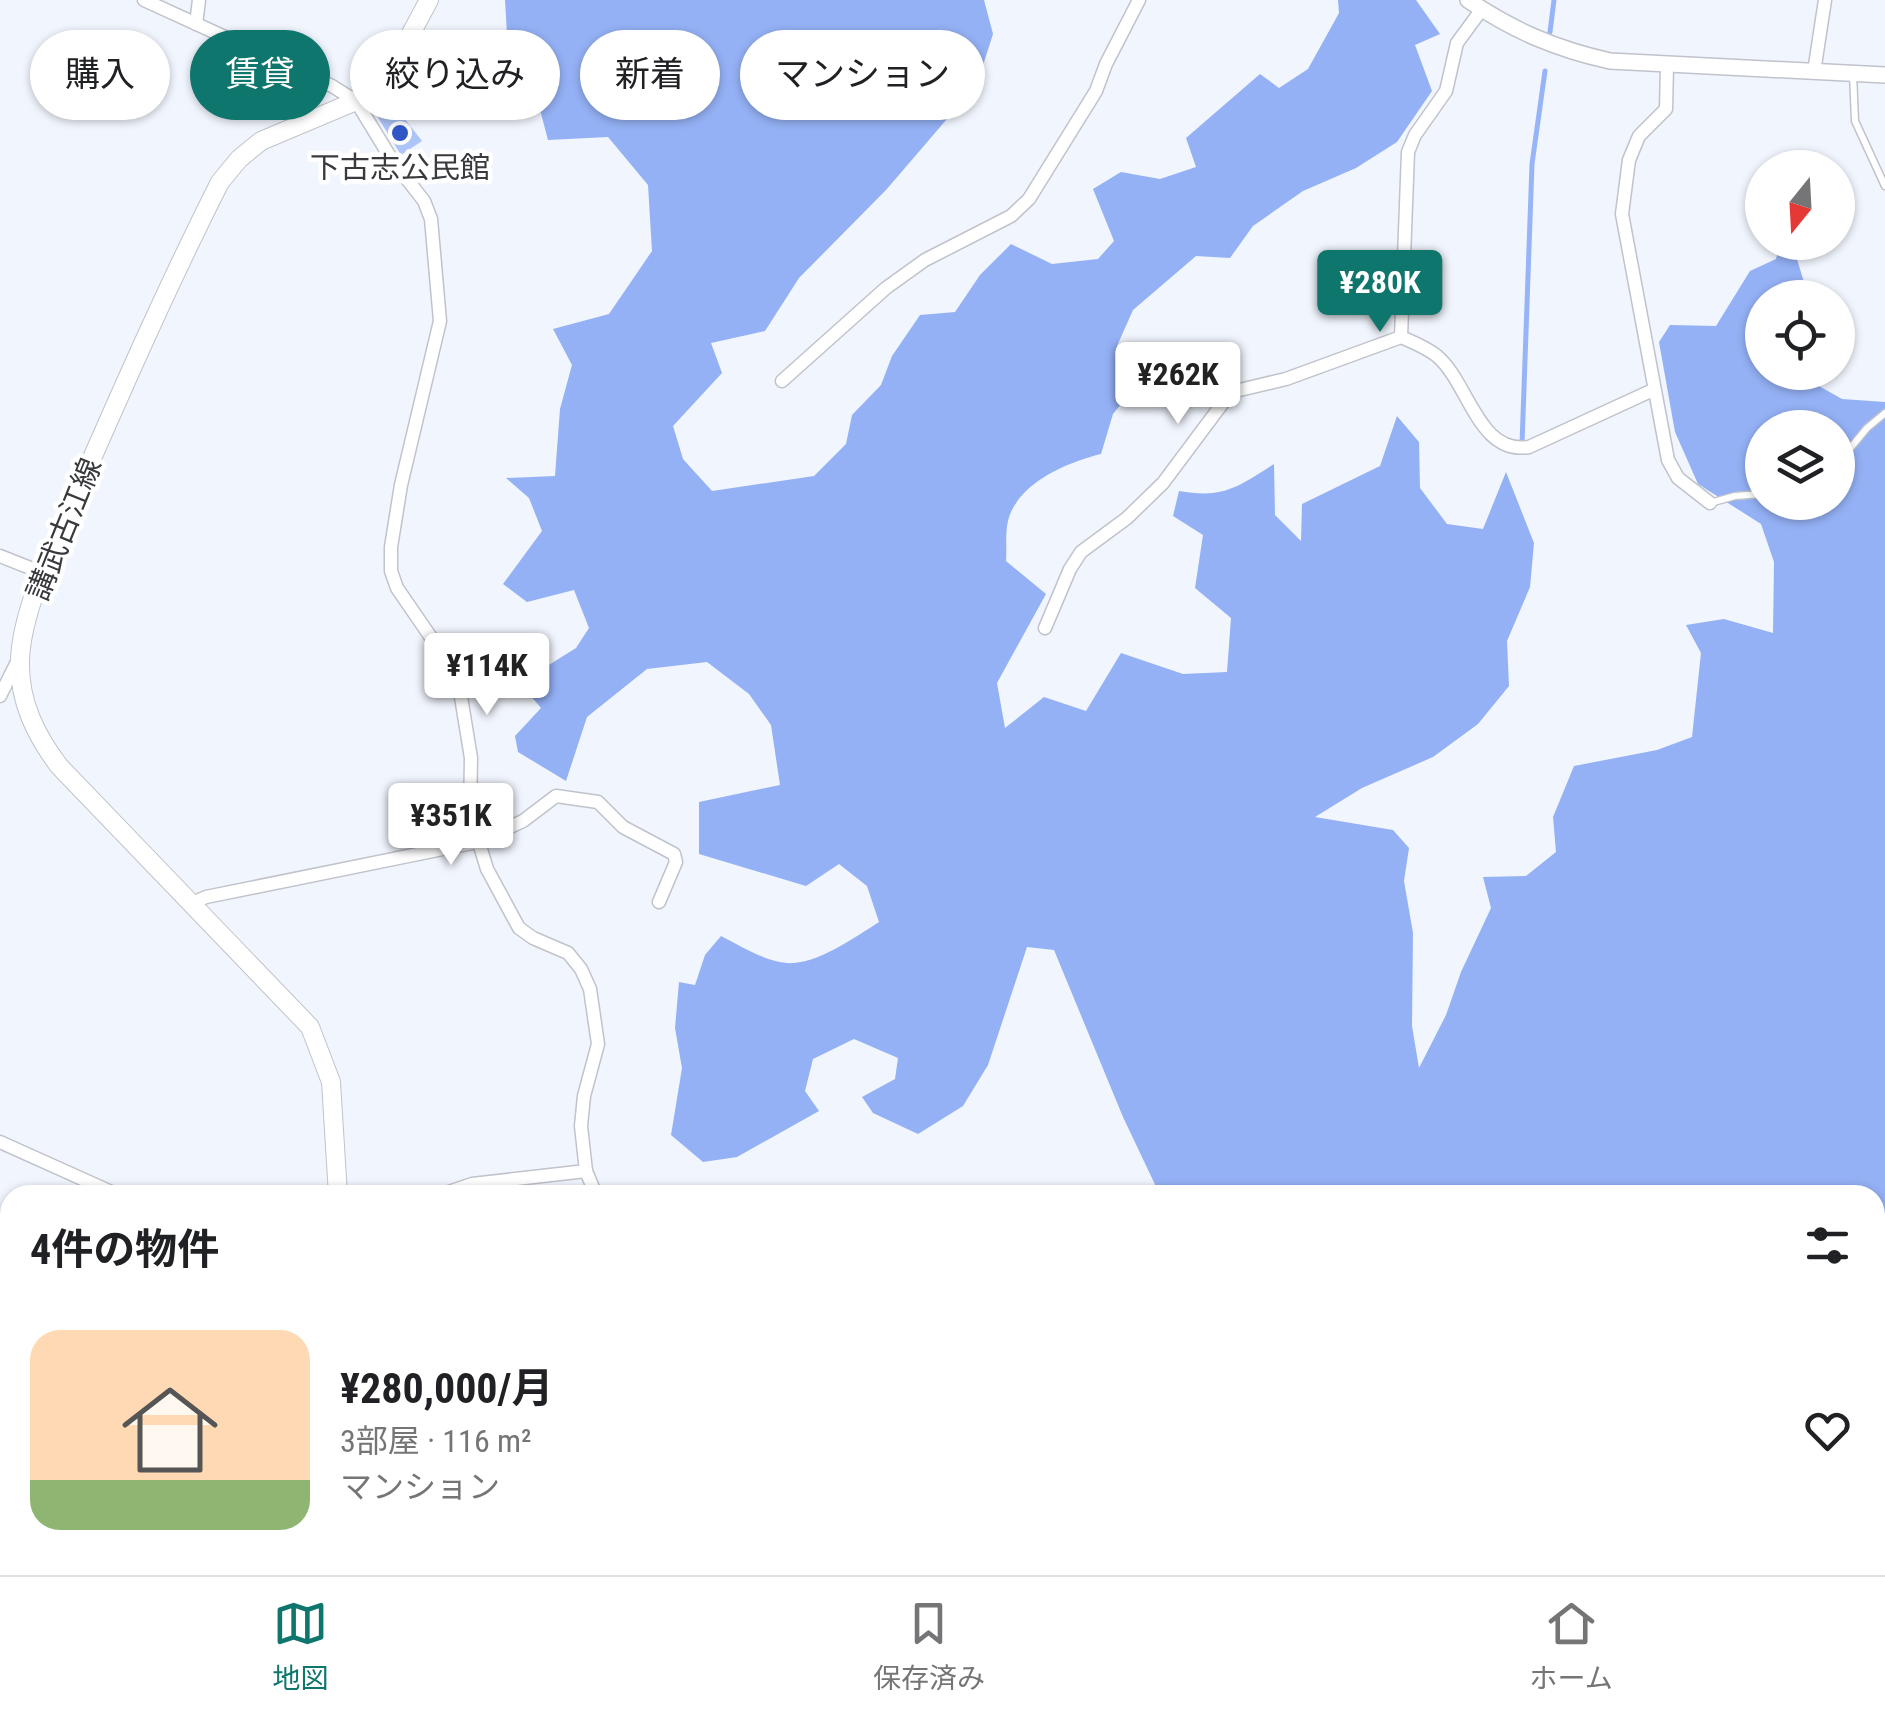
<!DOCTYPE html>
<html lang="ja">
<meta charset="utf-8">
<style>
body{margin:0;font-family:"Roboto Condensed","Noto Sans JP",sans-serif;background:#f6f6f6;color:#202124;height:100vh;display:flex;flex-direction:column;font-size:38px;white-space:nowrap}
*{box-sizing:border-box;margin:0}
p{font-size:32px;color:#757577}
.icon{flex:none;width:55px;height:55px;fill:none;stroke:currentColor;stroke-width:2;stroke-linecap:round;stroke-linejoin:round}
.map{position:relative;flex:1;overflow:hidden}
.details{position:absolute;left:0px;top:1185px;width:1885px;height:390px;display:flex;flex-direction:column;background:#fff;border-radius:30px 30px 0 0;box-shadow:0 2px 8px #0004}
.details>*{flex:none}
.banner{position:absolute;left:30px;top:30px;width:1000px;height:90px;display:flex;gap:20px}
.needle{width:65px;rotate:198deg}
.buttons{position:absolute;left:1745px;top:150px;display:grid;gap:20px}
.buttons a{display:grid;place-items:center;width:110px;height:110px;border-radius:50%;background:#fff;box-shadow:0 2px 8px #0004;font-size:50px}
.price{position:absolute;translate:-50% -85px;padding:0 22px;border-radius:10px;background:#fff;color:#222;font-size:32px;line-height:65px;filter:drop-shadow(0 2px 5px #0008)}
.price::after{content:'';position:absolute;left:50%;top:60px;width:30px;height:22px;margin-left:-15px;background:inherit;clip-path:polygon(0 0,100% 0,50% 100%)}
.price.on{background:#0f766e;color:#fff}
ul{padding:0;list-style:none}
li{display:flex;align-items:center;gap:30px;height:250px;padding:0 30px}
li+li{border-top:2px solid #e0e0e0}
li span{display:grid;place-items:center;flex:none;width:280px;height:200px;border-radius:30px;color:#555}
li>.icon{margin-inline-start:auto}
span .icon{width:120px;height:120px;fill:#fffc;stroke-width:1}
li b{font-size:42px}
h2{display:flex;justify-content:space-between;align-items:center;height:120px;padding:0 30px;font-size:42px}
.chip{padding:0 35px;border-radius:45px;background:#fff;box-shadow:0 2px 8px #0004;font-size:35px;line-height:90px}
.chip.on{background:#0f766e;color:#fff}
.dock{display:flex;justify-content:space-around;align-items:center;height:140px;border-top:2px solid #e0e0e0;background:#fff;font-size:28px;color:#757577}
.dock a{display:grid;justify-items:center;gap:5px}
.dock .on{color:#0f766e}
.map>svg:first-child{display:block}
</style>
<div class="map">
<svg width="1885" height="1575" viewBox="0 0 1885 1575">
<rect width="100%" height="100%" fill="#f1f5fd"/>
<g fill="#94b1f5" fill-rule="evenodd">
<path d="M505 0H984L993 34 977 84 886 190 799 278 765 331 711 343 722 373 673 426 683 459 712 491 814 476 846 444 852 415 881 385 892 356 920 315 955 312 980 275 1011 244 1052 264 1098 259 1114 241 1093 189 1121 172 1160 179 1196 167 1186 138 1260 74 1279 88 1308 69 1339 13 1338 0H1416L1440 34 1415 45 1432 91 1397 142 1356 168 1303 191 1253 226 1230 258 1196 256 1133 310 1117 346 1141 379 1113 414 1101 454C1068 462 1017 483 1008 521 1005 533 1007 549 1006 561L1046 594 997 683 1005 728 1044 697 1086 711 1121 653 1183 674 1227 672 1231 618 1195 588 1203 535 1173 516 1179 491C1223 499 1238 487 1274 464L1275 515 1301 541 1302 504 1380 466 1397 416 1419 442 1420 488 1447 524 1483 529 1506 472 1534 543 1530 587 1507 641 1509 686 1478 724 1433 757 1362 788 1315 817 1393 830 1409 848 1404 881 1413 933 1412 1026 1419 1068 1446 1015 1461 972 1491 908 1483 877 1526 876 1556 852 1553 817 1574 766 1657 750 1692 737 1701 653 1686 625 1724 619 1773 633 1774 562 1761 524 1698 484 1675 432 1659 342 1670 325 1716 326 1750 271 1776 259 1780 243H1792L1804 282 1783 291 1779 297 1762 298V333L1755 348 1762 353V372L1796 373 1842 399 1885 402V1326L1875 1327V1195H1160L1123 1117 1054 950 1027 947 988 1065 963 1106 918 1134 873 1113 862 1097 895 1079 898 1058 854 1039 813 1059 805 1091 819 1111 737 1157 703 1162 671 1135 682 1068 675 1028 679 982 695 985 705 955 721 936C741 946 770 965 794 963 822 961 857 936 879 922L867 886 839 864 806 886 699 854V802L780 785 771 725 749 694 707 662 647 669 587 717 566 781 518 752 515 736 541 708 520 683 576 648 589 628 574 590 527 602 503 584 542 531 529 498 506 478 555 476 560 409 572 365 553 329 609 314 652 251 648 185 608 137 548 140 534 87 510 86ZM1762 428H1838V502H1762Z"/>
<polygon points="1885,1429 1885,1575 1082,1575 1084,1568 1081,1565 1875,1565 1875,1431"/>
</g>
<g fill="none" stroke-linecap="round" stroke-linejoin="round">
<g stroke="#97b4f8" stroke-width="5">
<polyline points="1550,32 1554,0"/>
<polyline points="1522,444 1532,164 1545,71"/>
</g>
</g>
<polygon fill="#adc4f8" points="394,105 422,141 401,155 377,116"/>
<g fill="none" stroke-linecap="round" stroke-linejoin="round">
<defs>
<g id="service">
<polyline points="1853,74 1855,121 1885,186"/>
<polyline points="1838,463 1867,428 1885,413"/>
<polyline points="1710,503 1735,496 1762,494"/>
</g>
<g id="minor">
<polyline points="144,0 332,86 356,101 392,160 424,201 431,219 440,321 401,485 391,547 391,571 397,588 441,652 460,691 471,758 470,813 487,869 519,928 533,938 568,953 581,969 590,989 598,1044 584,1096 581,1126 586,1171 472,1184 440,1195"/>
<path d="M1482 9 1457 43 1446 91 1415 135 1408 152 1401 337C1413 342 1427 348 1437 356 1469 383 1478 455 1529 447L1653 390"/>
<polyline points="196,24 199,0"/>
<polyline points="1667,65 1666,109 1639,136 1629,160 1622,214 1668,460 1678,478 1710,503"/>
<polyline points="1814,72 1825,0"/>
<polyline points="782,381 886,288 925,260 1011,216 1029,199 1096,91 1106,64 1139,0"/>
<polyline points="0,556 43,573"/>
<polyline points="1045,628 1070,569 1081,552 1127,518 1163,483 1231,392 1286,379 1401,337"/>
<polyline points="0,696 19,658"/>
<polyline points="190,904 206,897 477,842 523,821 556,796 598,802 623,827 674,854 676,862 659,902"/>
<polyline points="0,1142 118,1195"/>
<polyline points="586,1171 596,1195"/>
<polyline points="1875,1418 1885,1416"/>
<polyline points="610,1575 612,1565"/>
</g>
<path id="tertiary" d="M1468 0C1514 31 1556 49 1610 61L1885 75"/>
<g id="secondary">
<path d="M338 1195 331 1082 310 1027 59 766C35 734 19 701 20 661 21 609 58 536 79 488 124 385 169 283 220 182L239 159 261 141 356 101 400 54 429 0"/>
<polyline points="330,1575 331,1565"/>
</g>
</defs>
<use href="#service" stroke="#c0c3cb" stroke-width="9"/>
<use href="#minor" stroke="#c0c3cb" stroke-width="15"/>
<use href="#tertiary" stroke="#c0c3cb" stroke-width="18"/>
<use href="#secondary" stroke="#c0c3cb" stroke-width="20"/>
<use href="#service" stroke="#fff" stroke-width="6"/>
<use href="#minor" stroke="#fff" stroke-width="12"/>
<use href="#tertiary" stroke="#fff" stroke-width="15"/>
<use href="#secondary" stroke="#fff" stroke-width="18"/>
</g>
<circle fill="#3156c6" stroke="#fff" stroke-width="4" cx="400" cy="133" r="10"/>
<g text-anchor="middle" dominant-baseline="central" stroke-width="9" stroke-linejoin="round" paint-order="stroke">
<g font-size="30" fill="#393a3d" stroke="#fff">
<text x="400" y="167">下古志公民館</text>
</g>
<g font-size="30" fill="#393a3d" stroke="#fff">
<text transform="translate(64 529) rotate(-68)">講武古江線</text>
</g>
</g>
</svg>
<div class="buttons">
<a><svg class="needle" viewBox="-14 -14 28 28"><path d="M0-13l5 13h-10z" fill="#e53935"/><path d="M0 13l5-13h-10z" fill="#757577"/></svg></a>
<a><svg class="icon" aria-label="locate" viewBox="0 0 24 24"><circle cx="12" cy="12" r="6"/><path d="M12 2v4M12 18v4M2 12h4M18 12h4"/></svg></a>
<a><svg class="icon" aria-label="layers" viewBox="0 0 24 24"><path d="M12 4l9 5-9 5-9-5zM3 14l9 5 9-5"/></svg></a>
</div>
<b class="price on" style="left:1380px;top:335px">¥280K</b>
<b class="price" style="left:1178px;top:427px">¥262K</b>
<b class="price" style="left:487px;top:718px">¥114K</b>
<b class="price" style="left:451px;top:868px">¥351K</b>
<div class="banner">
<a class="chip">購入</a>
<a class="chip on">賃貸</a>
<a class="chip">絞り込み</a>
<a class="chip">新着</a>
<a class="chip">マンション</a>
</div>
<section class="details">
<h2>4件の物件<svg class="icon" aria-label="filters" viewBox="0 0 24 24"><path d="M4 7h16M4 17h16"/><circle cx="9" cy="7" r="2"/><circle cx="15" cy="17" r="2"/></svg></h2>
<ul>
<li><span style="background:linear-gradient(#ffd9b3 75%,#8fb573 0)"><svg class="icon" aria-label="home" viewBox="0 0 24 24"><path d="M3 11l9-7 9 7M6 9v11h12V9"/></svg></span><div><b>¥280,000/月</b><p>3部屋 · 116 m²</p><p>マンション</p></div><svg class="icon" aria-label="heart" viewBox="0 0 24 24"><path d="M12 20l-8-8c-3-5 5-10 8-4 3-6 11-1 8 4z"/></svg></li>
</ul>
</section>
</div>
<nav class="dock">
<a class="on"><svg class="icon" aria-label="map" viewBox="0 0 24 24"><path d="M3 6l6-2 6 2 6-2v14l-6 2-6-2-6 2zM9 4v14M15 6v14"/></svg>地図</a>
<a><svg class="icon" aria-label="saved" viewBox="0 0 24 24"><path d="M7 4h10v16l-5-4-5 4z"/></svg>保存済み</a>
<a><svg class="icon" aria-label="home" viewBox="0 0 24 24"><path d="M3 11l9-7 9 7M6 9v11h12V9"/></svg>ホーム</a>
</nav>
